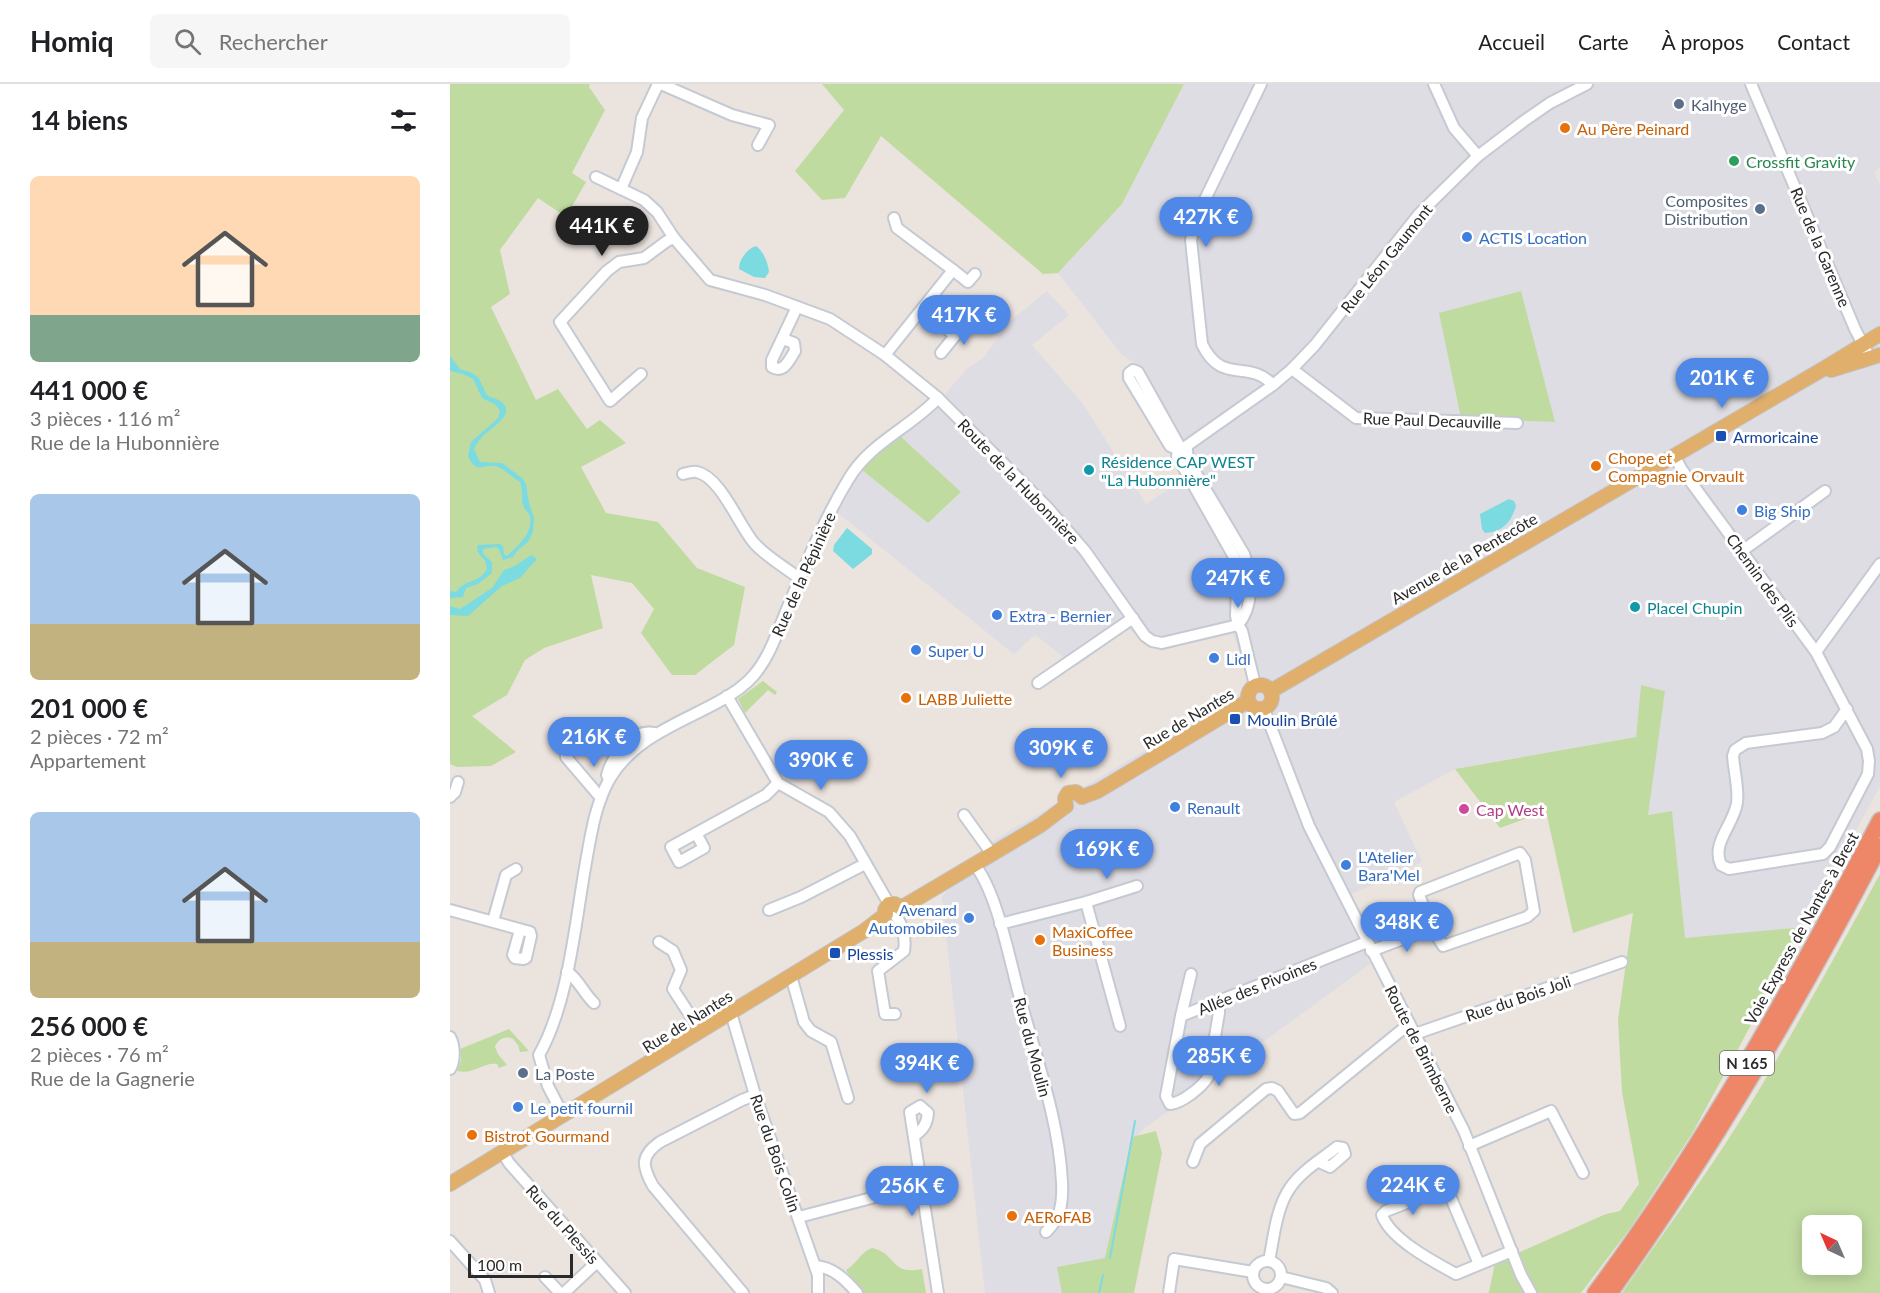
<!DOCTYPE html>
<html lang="fr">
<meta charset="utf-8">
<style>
body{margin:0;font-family:Lato,sans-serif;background:#f6f6f6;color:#202124;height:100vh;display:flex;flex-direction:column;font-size:22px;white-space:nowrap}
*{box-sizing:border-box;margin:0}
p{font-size:20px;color:#757577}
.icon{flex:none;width:33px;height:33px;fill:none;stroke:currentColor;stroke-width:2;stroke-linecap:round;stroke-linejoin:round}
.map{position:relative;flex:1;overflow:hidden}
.drawer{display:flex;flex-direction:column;background:#fff;width:450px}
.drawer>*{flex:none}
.needle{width:39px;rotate:316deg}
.controls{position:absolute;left:1352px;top:1131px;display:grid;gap:12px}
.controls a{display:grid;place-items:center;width:60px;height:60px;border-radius:9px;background:#fff;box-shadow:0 3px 15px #0003;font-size:30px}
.scale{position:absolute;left:18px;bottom:15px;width:105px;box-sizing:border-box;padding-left:6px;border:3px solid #2a2a2a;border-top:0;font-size:16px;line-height:21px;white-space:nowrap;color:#2a2a2a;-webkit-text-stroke:4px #fff;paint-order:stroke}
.price{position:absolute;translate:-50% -51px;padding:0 14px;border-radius:21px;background:#4f88e6;color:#fff;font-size:20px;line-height:39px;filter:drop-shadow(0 2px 3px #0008)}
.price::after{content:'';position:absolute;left:50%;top:36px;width:18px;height:14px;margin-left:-9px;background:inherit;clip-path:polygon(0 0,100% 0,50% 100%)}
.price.current{background:#222;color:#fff}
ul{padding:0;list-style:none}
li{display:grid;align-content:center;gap:12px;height:318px;padding:0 30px}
li span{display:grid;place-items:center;height:186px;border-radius:9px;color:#555}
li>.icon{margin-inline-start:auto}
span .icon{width:108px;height:108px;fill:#fffc;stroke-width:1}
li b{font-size:26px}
h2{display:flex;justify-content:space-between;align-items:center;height:72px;padding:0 30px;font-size:26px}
header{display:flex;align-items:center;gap:36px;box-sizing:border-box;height:84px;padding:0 30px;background:#fff;border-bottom:2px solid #e0e0e0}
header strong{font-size:28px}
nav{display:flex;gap:33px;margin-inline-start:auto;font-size:21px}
.search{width:420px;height:54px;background:#f6f6f6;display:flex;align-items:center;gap:15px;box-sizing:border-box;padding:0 21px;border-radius:9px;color:#757577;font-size:22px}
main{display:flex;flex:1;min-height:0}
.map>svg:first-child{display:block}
</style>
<header>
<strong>Homiq</strong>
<div class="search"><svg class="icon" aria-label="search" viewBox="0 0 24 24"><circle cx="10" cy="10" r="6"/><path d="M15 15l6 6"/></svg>Rechercher</div>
<nav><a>Accueil</a><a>Carte</a><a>À propos</a><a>Contact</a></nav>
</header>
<main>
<section class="drawer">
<h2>14 biens<svg class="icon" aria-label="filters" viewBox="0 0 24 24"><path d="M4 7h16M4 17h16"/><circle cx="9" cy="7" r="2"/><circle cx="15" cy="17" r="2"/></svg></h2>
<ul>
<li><span style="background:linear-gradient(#ffd9b3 75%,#7fa58c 0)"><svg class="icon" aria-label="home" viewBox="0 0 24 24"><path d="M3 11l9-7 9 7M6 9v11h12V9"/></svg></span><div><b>441 000 €</b><p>3 pièces · 116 m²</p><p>Rue de la Hubonnière</p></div></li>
<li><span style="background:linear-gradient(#a9c7e8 70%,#c2b280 0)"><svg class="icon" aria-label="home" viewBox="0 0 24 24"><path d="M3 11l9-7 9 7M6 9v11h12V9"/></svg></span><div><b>201 000 €</b><p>2 pièces · 72 m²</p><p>Appartement</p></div></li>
<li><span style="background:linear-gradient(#a9c7e8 70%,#c2b280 0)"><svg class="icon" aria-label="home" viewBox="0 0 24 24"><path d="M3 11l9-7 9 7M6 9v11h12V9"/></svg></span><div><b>256 000 €</b><p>2 pièces · 76 m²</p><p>Rue de la Gagnerie</p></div></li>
</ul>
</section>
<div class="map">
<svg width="1430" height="1209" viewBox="0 0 1430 1209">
<rect width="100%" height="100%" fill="#ebe3de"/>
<polygon fill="#dedde4" points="734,0 1430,0 1430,83 1424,89 1430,100 1430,702 1354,843 1235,855 1222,727 1197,731 1215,607 1191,601 1186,653 1005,685 944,718 972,778 889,816 920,880 691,1047 680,1063 653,1209 535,1209 492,813 536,761 800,604 782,545 710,567 678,545 626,583 585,551 564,570 388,429 412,386 478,439 511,409 449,351 482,325 517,285 534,273 559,238 597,207 619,231 582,261 633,320 696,420 750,385 693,284 672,271 608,189 672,120"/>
<g fill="#c0dba0" fill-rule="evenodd">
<polygon points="0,0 140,0 139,3 155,26 122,89 136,98 116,133 88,114 50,166 60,210 41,223 86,316 108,305 137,345 150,336 176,359 131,383 156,429 208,438 247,484 295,503 284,561 245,591 222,591 191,549 204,525 182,499 141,491 153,544 94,564 75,576 57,611 22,632 66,668 41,682 7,683 0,680"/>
<polygon points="372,0 734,0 672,120 608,189 593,190 431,52 395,114 372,116 345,87 394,26"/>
<polygon points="1071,207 1105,338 1011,334 989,229"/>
<polygon points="449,351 511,408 478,439 412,386 417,378"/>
<polygon points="313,597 327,608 325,611 318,606 295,629 288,615"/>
<polygon points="1191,601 1215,607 1198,731 1222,727 1235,854 1354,843 1243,1048 1181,1143 1131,1209 1037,1209 1039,1208 1045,1179 1156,1130 1170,1127 1189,1100 1172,1008 1168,936 1183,829 1123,849 1096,727 1050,744 1005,685 1186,653"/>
<path d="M1430 790V1209H1172C1214 1148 1259 1088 1298 1024 1344 948 1387 869 1430 790ZM1362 1142H1401V1180H1362Z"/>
<path d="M59 945 79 967 70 968 68 961 63 955C55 951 48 955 45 963L48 970 57 981 49 984 47 980C33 978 24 991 7 987L11 976 10 965Z"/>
<polygon points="706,1047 712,1069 684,1209 612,1209 607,1183 655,1174 682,1053"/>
<path d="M422 1164C447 1169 440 1192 472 1185L476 1209H411L396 1186C406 1181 410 1168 422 1164Z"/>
</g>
<g fill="#7cdae1">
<path d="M306 162C314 168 318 179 319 188L315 194 304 193 289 185C289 175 297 165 306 162Z"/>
<path d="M0 272 10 285 22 289 28 293 37 311C41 314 46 314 50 317 69 329 39 345 32 353 28 357 26 361 24 365L30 378 52 379 73 395 76 400 79 419 84 434 83 448 78 458 68 466 63 473 53 476 49 465 46 463 33 465V470L42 478V489L28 500 16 504 13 513 0 514V507L6 508C16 494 27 501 37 485L35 477 27 467 28 461 50 460 53 462 54 470 57 472C67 462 83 450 80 433 79 428 74 426 73 421 71 414 73 406 70 398 63 394 58 388 50 384 35 376 28 394 18 372L21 358 48 334 50 327 46 321 32 314 23 295 13 290 0 287Z"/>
<path d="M1059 415 1064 417 1066 422C1061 439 1052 448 1035 449L1032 445 1030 430Z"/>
<polygon points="397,444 422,465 422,470 403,485 383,467 384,461"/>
<polygon points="81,471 87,475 70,494 52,502 18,532 0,531 0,522 10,525 42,504 54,486 65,482"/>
</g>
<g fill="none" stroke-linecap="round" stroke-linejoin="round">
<g stroke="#7cdae1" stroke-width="2">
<polyline points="660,1174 685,1037"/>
<polyline points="649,1209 653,1191"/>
</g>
<defs>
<g id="minor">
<polyline points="208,0 192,34 187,68 171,105 194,116 207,128 224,154 260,196 315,211 380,235 435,271 488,314 597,423 635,467 695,552 702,557 712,559 788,541"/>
<polyline points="211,0 282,31 319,41 308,61"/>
<path d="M811 0 746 134 741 156 752 260C772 302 798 274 823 301"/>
<polyline points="984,0 1004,44 1028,72"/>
<polyline points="1301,0 1405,245 1420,274"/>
<polyline points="146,93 171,105"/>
<polyline points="503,186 518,198 525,190"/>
<polyline points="474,225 505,252"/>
<path d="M333 255 344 259 345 267C339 276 334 290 322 283V276L347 223"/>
<polyline points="491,269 516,238"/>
<polyline points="435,271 503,186 447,144 444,134"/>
<polyline points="842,285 906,334 1067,339"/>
<polygon points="683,286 688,288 731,365 737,370 720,362 679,294 679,289"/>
<polyline points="191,290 160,317 110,238 157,187 169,178 194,174 217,157 224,154"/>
<path d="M737 366 738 376 794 470C802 492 804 522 788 541"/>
<path d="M1224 371 1232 386 1366 568 1417 665 1419 677 1418 690 1380 763 1373 770 1279 785 1271 781C1261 759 1283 742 1287 719 1289 705 1284 687 1283 672L1285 666 1296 659 1372 649 1384 643 1397 625"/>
<path d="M233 390C237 389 243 387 247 388 271 393 290 444 305 460 318 474 335 483 350 495"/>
<polyline points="1292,467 1375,407"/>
<polyline points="1366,568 1430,480"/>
<polyline points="588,599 683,534"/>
<polyline points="805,601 792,547 788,541 786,532 788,480 731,379 727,372 728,368 823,301 842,285 865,261 969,130 1028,72 1074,37 1100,19 1137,0"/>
<polyline points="277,612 328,699 379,728 400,752 439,820"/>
<polyline points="814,625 859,742 1014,1047 1071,1191 1081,1209"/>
<polyline points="116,661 116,673 151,714"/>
<path d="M159 696 157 691C162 673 182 644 204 649"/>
<polyline points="0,713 5,708 8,698"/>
<polyline points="514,731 542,770"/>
<polyline points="246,749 254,764 229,778 221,763 316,711 328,699"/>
<polygon points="1070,769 1075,776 1084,827 1077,833 993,862 982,844 969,811 970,808"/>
<path d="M524 780C547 807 560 878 570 914 586 974 609 1036 612 1098 613 1118 611 1134 596 1148"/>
<polyline points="636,818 687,802"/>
<polyline points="0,826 80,848 81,852 76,874 73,875 65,874 63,871 70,846"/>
<polyline points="319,826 351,813 415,780"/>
<polyline points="43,837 56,791 66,785"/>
<polyline points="550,840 636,818 670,942"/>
<polyline points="209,858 223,867 231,886 223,905 251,948"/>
<polyline points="921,867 982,844"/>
<path d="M117 888C128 894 134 910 144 919"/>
<path d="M741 890 731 932 716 1012 720 1020C732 1019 752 1003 758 993L769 929V917"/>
<polyline points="341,892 354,938 361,947 381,958 398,1014"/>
<polyline points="281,929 305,1011 368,1191 368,1209"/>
<path d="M445 930H435L428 887 454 867C456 856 453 841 446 832"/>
<polyline points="731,932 917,858"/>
<polyline points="965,950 1172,878"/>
<path d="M0 953C5 962 5 977 0 985"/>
<path d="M113 1031 98 1002 89 971C119 918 125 839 136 778 141 750 145 722 159 696 183 654 228 640 268 618 281 611 294 603 304 591 321 571 329 543 340 518 357 477 375 434 398 396 419 359 460 344 488 314"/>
<path d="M464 1052C473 1046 477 1040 478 1029L470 1022 460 1028 488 1209"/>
<polyline points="1019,1062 1101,1027 1133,1089"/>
<polyline points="53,1069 59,1079 175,1209"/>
<polyline points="743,1078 750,1060 816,1005 822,1004 828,1007 844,1030 850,1029 959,940"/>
<polyline points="349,1133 471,1101"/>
<polyline points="0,1157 35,1196 39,1209"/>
<circle cx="817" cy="1191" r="14"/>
<path d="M819 1177C824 1153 826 1124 840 1104 851 1087 872 1075 887 1063L893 1064 895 1070 880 1083 869 1078"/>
<path d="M1029 1180 998 1107 992 1105 936 1127 932 1131C940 1155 984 1178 1006 1190L1062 1167"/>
<path d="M365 1182C383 1183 396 1196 407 1209"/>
<polyline points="95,1193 110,1209"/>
<polyline points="831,1193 876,1204 882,1209"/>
<polyline points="114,1209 147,1178"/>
<path d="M293 1209 203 1102C192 1082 190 1072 210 1058L292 1016 305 1011"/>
<polyline points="719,1209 724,1175 803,1188"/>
</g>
<g id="major">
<polyline points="1381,286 1430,271"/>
<circle cx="810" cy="613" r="12"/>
<polyline points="821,607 1373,285 1430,250"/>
<polyline points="632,713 648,707 798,617"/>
<polyline points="616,722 615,714 618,709 626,708 632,713"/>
<polyline points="0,1100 414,847 436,830 435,826 439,820 445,820 449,823 456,821 591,741 616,722"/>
</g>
<g id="highway">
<path d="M1145 1209C1255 1061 1344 900 1430 736"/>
<path d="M1160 1209C1262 1067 1349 917 1430 762"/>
</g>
</defs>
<use href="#minor" stroke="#c5cad2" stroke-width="14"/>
<use href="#major" stroke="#c3c3c3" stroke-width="16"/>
<use href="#highway" stroke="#c3c3c3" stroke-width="18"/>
<use href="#minor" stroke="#fff" stroke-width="10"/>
<use href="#major" stroke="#e1af6c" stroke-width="14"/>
<use href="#highway" stroke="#ed8767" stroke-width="15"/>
</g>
<g fill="#5c6f8a" stroke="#fff" stroke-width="2">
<circle cx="1229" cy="20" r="6"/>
<circle cx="1310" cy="125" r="6"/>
<circle cx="73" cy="989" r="6"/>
</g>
<g fill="#e8710a" stroke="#fff" stroke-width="2">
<circle cx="1115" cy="44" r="6"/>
<circle cx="1146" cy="382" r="6"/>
<circle cx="456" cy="614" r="6"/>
<circle cx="590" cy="856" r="6"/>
<circle cx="22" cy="1051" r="6"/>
<circle cx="562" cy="1132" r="6"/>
</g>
<circle fill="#2e9e5b" stroke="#fff" stroke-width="2" cx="1284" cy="77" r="6"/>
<g fill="#3f7fe0" stroke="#fff" stroke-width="2">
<circle cx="1017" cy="153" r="6"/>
<circle cx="1292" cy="426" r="6"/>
<circle cx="547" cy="531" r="6"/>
<circle cx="466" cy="566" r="6"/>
<circle cx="764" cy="574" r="6"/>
<circle cx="725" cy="723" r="6"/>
<circle cx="896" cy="781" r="6"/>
<circle cx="519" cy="834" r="6"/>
<circle cx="68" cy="1023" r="6"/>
</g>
<g fill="#1a4fb4" stroke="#fff" stroke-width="2">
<rect x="1265" y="346" width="12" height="12" rx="3"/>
<rect x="779" y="629" width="12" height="12" rx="3"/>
<rect x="379" y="863" width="12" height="12" rx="3"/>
</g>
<g fill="#0f9aa8" stroke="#fff" stroke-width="2">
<circle cx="639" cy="386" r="6"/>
<circle cx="1185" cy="523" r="6"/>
</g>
<circle fill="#d1479c" stroke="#fff" stroke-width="2" cx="1014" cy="725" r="6"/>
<g text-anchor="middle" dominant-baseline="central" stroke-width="6" stroke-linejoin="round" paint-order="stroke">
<rect fill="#fff" stroke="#6a6a6a" stroke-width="1.5" x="1270" y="967" width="54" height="24" rx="4.5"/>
<g font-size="15" font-weight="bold" fill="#2a2a2a">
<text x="1297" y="979">N 165</text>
</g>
<g font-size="16" fill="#4e5e75" stroke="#fff" text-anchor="start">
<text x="1241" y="20">Kalhyge</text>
<text x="1298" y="116" text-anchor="end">Composites<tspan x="1298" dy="18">Distribution</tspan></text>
<text x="85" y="989">La Poste</text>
</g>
<g font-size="16" fill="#c56008" stroke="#fff" text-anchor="start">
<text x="1127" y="44">Au Père Peinard</text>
<text x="1158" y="373">Chope et<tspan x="1158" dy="18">Compagnie Orvault</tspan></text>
<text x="468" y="614">LABB Juliette</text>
<text x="602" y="847">MaxiCoffee<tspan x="602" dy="18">Business</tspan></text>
<text x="34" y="1051">Bistrot Gourmand</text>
<text x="574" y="1132">AERoFAB</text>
</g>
<g font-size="16" fill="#27864d" stroke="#fff" text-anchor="start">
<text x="1296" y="77">Crossfit Gravity</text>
</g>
<g font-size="16" fill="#366cbe" stroke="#fff" text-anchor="start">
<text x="1029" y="153">ACTIS Location</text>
<text x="1304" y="426">Big Ship</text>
<text x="559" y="531">Extra - Bernier</text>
<text x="478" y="566">Super U</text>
<text x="776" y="574">Lidl</text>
<text x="737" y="723">Renault</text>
<text x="908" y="772">L'Atelier<tspan x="908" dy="18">Bara'Mel</tspan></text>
<text x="507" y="825" text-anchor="end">Avenard<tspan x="507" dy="18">Automobiles</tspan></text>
<text x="80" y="1023">Le petit fournil</text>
</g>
<g font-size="16" fill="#2a2a2a" stroke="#fff">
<text transform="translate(1371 163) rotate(67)">Rue de la Garenne</text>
<text transform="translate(936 174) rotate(-51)">Rue Léon Gaumont</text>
<text transform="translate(982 336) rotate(2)">Rue Paul Decauville</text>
<text transform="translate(569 397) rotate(46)">Route de la Hubonnière</text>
<text transform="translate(1014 474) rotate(-30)">Avenue de la Pentecôte</text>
<text transform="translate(353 490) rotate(-66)">Rue de la Pépinière</text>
<text transform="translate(1313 496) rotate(54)">Chemin des Plis</text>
<text transform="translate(738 634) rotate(-31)">Rue de Nantes</text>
<text transform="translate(1351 844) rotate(-61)">Voie Express de Nantes à Brest</text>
<text transform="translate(807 902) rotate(-22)">Allée des Pivoines</text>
<text transform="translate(1068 914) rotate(-19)">Rue du Bois Joli</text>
<text transform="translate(237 937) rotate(-32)">Rue de Nantes</text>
<text transform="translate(583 963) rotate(75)">Rue du Moulin</text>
<text transform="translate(972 965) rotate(63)">Route de Brimberne</text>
<text transform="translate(326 1069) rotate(71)">Rue du Bois Colin</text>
<text transform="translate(113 1140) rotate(48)">Rue du Plessis</text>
</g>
<g font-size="16" fill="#164399" stroke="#fff" text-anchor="start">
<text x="1283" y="352">Armoricaine</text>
<text x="797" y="635">Moulin Brûlé</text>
<text x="397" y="869">Plessis</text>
</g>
<g font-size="16" fill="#0d838f" stroke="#fff" text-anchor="start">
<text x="651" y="377">Résidence CAP WEST<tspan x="651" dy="18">"La Hubonnière"</tspan></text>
<text x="1197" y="523">Placel Chupin</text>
</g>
<g font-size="16" fill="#b23c85" stroke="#fff" text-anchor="start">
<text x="1026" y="725">Cap West</text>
</g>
</g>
</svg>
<div class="controls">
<a><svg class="needle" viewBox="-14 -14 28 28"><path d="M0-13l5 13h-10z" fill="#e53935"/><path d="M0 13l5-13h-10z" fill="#757577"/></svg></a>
</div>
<div class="scale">100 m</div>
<b class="price" style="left:756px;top:164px">427K €</b>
<b class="price current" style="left:152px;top:173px">441K €</b>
<b class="price" style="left:514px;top:262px">417K €</b>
<b class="price" style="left:1272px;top:325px">201K €</b>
<b class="price" style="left:788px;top:525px">247K €</b>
<b class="price" style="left:144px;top:684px">216K €</b>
<b class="price" style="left:611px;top:695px">309K €</b>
<b class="price" style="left:371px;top:707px">390K €</b>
<b class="price" style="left:657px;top:796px">169K €</b>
<b class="price" style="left:957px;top:869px">348K €</b>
<b class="price" style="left:769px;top:1003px">285K €</b>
<b class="price" style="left:477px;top:1010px">394K €</b>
<b class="price" style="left:963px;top:1132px">224K €</b>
<b class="price" style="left:462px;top:1133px">256K €</b>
</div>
</main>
